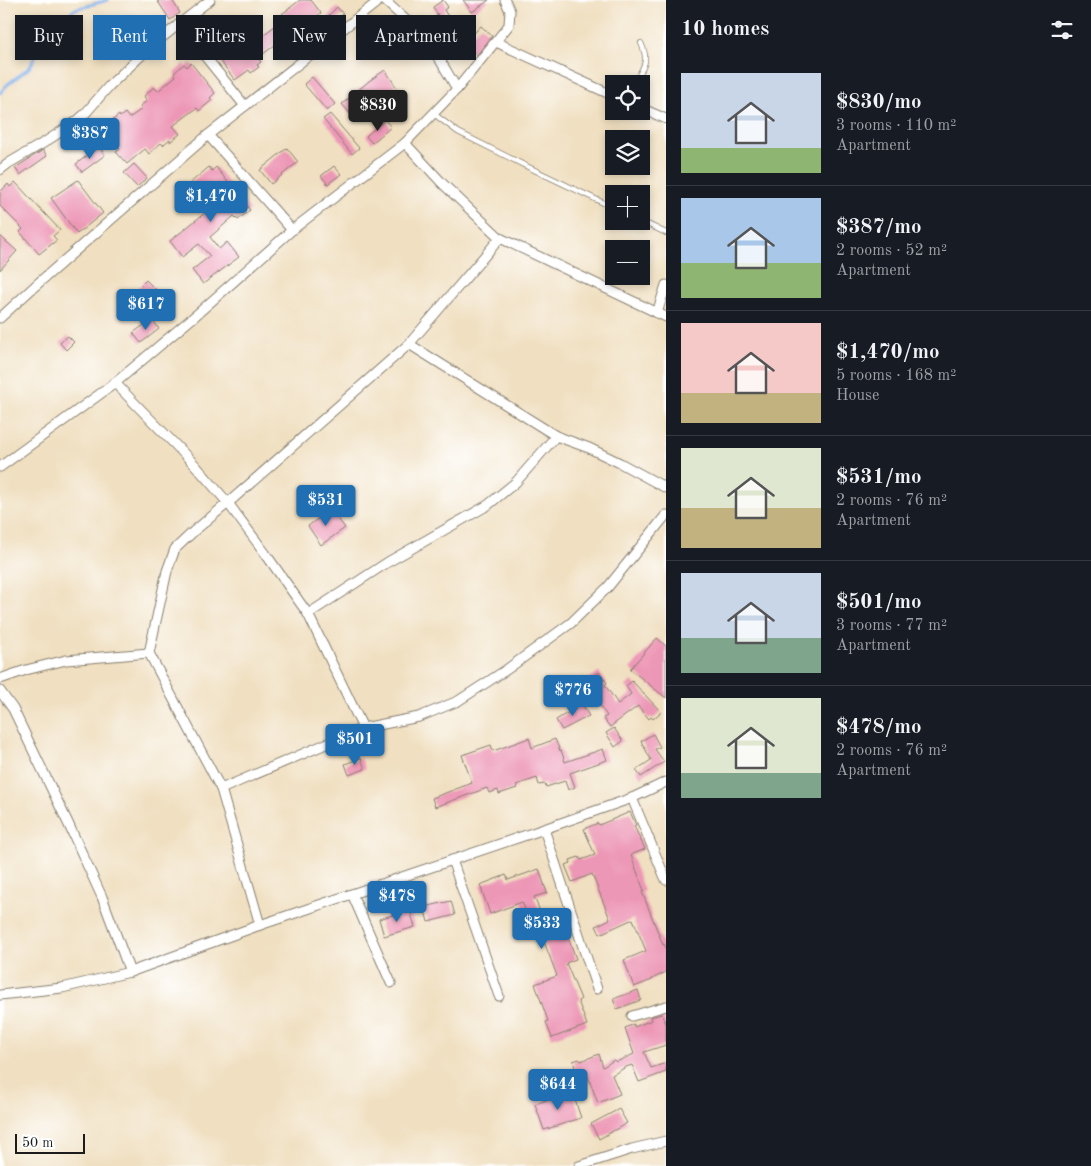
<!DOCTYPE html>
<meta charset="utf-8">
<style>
body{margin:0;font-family:"Old Standard TT",serif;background:#20242c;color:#f1f3f6;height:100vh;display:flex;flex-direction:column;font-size:19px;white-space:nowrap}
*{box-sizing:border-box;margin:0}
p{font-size:16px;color:#9ea1a6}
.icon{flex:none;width:28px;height:28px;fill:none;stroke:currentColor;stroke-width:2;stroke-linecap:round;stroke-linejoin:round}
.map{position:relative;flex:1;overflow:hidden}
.details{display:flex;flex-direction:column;background:#171b24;width:425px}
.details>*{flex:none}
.guide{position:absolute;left:15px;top:15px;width:475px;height:45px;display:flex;gap:10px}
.fabs{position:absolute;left:605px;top:75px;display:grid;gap:10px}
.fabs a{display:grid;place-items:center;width:45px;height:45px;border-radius:0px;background:#171b24;box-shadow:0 2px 8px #0003;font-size:25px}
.scale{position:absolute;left:15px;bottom:12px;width:70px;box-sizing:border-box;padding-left:5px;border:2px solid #1c1c1c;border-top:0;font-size:14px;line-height:18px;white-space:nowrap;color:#1c1c1c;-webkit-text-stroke:4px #fff;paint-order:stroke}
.price{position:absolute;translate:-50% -42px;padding:0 11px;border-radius:5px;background:#1f6fb2;color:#fff;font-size:16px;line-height:32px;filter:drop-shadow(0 1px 2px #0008)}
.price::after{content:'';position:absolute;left:50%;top:30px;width:15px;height:11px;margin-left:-8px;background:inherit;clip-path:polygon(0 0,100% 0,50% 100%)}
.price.on{background:#222;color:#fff}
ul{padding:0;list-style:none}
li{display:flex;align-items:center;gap:15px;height:125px;padding:0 15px}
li+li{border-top:1px solid #363941}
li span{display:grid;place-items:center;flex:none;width:140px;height:100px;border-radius:0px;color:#555}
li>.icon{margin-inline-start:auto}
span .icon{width:60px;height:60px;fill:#fffc;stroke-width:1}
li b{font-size:21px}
h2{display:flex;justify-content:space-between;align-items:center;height:60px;padding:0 15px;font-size:21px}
.tag{padding:0 18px;border-radius:0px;background:#171b24;box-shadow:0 2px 8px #0003;font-size:18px;line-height:45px}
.tag.on{background:#1f6fb2;color:#fff}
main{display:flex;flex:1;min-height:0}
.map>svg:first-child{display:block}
</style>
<main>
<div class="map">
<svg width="666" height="1166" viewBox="0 0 666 1166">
<rect width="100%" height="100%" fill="#fff"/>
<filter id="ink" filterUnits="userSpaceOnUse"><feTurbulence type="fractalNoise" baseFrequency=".02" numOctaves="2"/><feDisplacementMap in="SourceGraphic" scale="10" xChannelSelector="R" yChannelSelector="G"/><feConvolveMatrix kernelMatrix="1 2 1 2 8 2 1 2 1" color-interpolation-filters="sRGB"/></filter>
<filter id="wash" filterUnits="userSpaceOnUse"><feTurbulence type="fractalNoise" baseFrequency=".0096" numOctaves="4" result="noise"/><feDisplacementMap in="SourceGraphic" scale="20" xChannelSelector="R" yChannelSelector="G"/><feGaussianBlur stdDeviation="1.12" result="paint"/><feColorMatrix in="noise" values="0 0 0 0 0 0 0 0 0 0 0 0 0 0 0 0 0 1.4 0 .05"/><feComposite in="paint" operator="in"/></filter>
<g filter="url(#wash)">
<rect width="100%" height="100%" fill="#f0dfc0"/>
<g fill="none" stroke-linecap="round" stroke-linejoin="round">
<polyline stroke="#81b0ec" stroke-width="3" points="0,93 7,85 30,67 44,37 75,9 108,0"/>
</g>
<g id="blocks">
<g fill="#ed97b6">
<polygon points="157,0 172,0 180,13 170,20"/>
<polygon points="300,0 311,0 321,13 302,28 311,39 304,45 292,32 258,58 261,62 257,65 259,67 251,73 249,70 235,80 205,42 230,22 249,46 285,18 282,14"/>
<polygon points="443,0 448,7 444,10 452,23 447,26 443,21 435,26 431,20 438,15 433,7"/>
<polygon points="463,0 489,0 472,12"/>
<polygon points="337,7 343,14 334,22 328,16"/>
<polygon points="481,26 492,36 477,55 464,43"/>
<polygon points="191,63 215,93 210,98 212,100 199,111 197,108 173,126 180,134 170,142 170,139 163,145 161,143 149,154 145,149 127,164 116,152 120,149 110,137 87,153 83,148 89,144 86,141 93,135 96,138 110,128 107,125 119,115 120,117 125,113 129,118 142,109 140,106 147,101 144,96 154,87 158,91 176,76 174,73 184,64 187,67"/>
<polygon points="385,70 401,94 384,106 377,96 353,117 342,104 369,81"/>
<polygon points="312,77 335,104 327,111 304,84"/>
<polygon points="330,114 359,148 352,154 323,119"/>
<polygon points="385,120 391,127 372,143 366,136"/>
<polygon points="99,147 105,155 82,172 76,164"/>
<polygon points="287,148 298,162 271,184 260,170"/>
<polygon points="43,150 47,156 20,175 15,168"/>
<polygon points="134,164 147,178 137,187 124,173"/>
<polygon points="334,166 341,174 328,184 321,176"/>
<polygon points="209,167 212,171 216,167 250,210 238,220 234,216 210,237 219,249 227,242 239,257 203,284 192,270 210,256 199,244 182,257 170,241 206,212 190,192 194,188 190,183"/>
<polygon points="78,180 103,213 77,234 51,198"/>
<polygon points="15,182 60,230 53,236 57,240 39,254 20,232 23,229 0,206 0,192 8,184 10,187"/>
<polygon points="0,236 17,251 0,270"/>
<polygon points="146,280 163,297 147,311 131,295"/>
<polygon points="152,319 159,329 141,343 133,333"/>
<polygon points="68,336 74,342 66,350 60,343"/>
<polygon points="331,509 345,528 321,545 308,526"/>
<polygon points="657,638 666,646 666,698 630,669"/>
<polygon points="599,672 607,683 605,685 618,704 631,694 626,686 632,681 661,712 653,719 651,717 649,719 638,706 610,727 603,718 607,716 594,697 590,700 580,685"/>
<polygon points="582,704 589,716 562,730 556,720"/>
<polygon points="614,728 623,741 615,747 606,733"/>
<polygon points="653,734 660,747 655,749 664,762 641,777 636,770 651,760 641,741"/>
<polygon points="529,738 532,748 555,739 560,751 561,750 565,762 603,749 607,760 570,773 575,787 568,790 565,781 546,787 545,784 539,785 537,778 516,785 517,788 499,794 498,790 489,793 487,788 435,807 432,798 472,783 462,755 491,745 493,751"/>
<polygon points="361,758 365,769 349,775 345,764"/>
<polygon points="630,812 636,825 634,826 645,849 631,855 644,891 642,892 663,945 664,944 666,948 666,972 652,979 652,980 634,987 624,960 646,951 633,919 600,934 596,926 610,919 592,874 572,882 565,865 571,863 570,860 579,857 581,860 595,855 584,829 598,823 599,825"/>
<polygon points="539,869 547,893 534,897 551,937 566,931 576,959 566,963 581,999 578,1001 587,1025 552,1038 546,1022 548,1021 535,984 557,976 539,928 534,930 522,902 490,914 480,885 506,875 508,880"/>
<polygon points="451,901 455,915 428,922 424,907"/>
<polygon points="410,910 415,927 384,936 379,919"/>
<polygon points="638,990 641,1000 617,1009 613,999"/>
<polygon points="662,1014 666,1024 666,1045 644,1052 651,1068 666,1063 666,1072 639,1082 632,1065 626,1067 612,1075 620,1094 598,1103 587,1074 578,1077 573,1061 579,1059 581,1061 599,1054 603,1067 614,1060 616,1062 634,1054 625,1028 634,1024 634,1027 652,1020 651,1017"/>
<polygon points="572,1091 581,1118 544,1130 535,1104"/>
<polygon points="619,1109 627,1123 599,1139 591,1124"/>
</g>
</g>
</g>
<g filter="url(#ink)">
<use href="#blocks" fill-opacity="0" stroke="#867e6e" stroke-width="1"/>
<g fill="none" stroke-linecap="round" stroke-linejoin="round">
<defs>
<g id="service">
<path d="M634 84C643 67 650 62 641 43"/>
<polyline points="434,114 458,132 524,165 614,208"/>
<polyline points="641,221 666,233"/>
</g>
<g id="minor">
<polyline points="384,0 408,22 440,60 457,89"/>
<polyline points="179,24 245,106"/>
<polyline points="496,42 614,96"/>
<polyline points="641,108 666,119"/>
<polyline points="208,135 292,230"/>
<polyline points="405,143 442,183 500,238 666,317"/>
<polyline points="0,170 9,163 45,142 77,121 84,115 109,86 150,47 210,0"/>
<polyline points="657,313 666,285"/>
<polyline points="0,318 35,286 208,135 380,0"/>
<polyline points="409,344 556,436 589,448 620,463 666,488"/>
<polyline points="115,383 195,465 228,503 265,553 308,614 363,728"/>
<polyline points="0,467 115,383 196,315 292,230 405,143 457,89 509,25 510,11 505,0"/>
<polyline points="308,614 388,562 488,505 516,482 556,436"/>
<polyline points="0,679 26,670 66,660 149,653"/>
<polyline points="0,691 13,709 68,823 102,897 130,972"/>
<polyline points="221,789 363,728 419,717 458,701 506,670 571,623 608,587 666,515"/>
<polyline points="632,798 666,880"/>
<polyline points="544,829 597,989"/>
<polyline points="452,860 499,996"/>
<polyline points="352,894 391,983"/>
<polyline points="260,925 221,789 149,653 167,571 175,549 194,531 228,503 409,344 500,238"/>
<polyline points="0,995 62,988 130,972 260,925 544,829 632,798 666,782"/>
<polyline points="632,1016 666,1006"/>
<polyline points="579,1166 632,1149 666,1141"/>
</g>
</defs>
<use href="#service" stroke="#867e6e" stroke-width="6"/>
<use href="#minor" stroke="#867e6e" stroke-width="11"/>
<use href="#service" stroke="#fff" stroke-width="4.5"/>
<use href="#minor" stroke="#fff" stroke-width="9"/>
</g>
</g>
</svg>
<div class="fabs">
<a><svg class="icon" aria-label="locate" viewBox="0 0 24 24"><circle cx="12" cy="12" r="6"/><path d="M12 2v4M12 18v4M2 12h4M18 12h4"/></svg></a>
<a><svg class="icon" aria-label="layers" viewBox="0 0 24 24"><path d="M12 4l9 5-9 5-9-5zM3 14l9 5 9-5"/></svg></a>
<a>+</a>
<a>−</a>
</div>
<div class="scale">50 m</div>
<b class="price on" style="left:378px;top:132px">$830</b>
<b class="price" style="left:90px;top:160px">$387</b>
<b class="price" style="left:211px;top:223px">$1,470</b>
<b class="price" style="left:146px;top:331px">$617</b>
<b class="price" style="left:326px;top:527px">$531</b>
<b class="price" style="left:573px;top:717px">$776</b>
<b class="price" style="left:355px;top:766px">$501</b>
<b class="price" style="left:397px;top:923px">$478</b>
<b class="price" style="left:542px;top:950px">$533</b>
<b class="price" style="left:558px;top:1111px">$644</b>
<div class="guide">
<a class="tag">Buy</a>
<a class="tag on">Rent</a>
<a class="tag">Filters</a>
<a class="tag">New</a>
<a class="tag">Apartment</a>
</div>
</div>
<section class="details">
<h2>10 homes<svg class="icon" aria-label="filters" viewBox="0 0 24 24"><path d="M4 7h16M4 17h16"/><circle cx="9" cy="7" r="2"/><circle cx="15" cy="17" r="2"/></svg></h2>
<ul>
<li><span style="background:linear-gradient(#c9d6e8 75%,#8fb573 0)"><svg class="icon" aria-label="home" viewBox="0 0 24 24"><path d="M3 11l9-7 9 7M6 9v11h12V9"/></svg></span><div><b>$830/mo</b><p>3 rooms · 110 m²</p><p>Apartment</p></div></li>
<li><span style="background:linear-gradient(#a9c7e8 65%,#8fb573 0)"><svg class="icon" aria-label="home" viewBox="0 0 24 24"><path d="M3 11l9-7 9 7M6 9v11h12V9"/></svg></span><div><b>$387/mo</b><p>2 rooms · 52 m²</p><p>Apartment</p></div></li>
<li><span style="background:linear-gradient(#f6c9c9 70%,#c2b280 0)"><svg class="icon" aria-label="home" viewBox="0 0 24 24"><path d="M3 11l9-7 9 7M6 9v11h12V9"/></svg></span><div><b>$1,470/mo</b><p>5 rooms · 168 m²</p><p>House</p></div></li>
<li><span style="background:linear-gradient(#dfe7d0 60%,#c2b280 0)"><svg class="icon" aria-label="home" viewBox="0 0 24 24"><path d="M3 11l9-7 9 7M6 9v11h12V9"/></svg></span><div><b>$531/mo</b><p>2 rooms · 76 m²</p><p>Apartment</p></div></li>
<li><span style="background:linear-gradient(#c9d6e8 65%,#7fa58c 0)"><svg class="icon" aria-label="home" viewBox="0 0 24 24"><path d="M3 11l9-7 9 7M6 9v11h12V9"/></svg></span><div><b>$501/mo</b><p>3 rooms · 77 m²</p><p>Apartment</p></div></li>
<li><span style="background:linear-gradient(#dfe7d0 75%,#7fa58c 0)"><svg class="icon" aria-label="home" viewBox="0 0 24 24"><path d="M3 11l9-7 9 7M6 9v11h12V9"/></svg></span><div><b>$478/mo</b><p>2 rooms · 76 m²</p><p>Apartment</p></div></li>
</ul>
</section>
</main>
